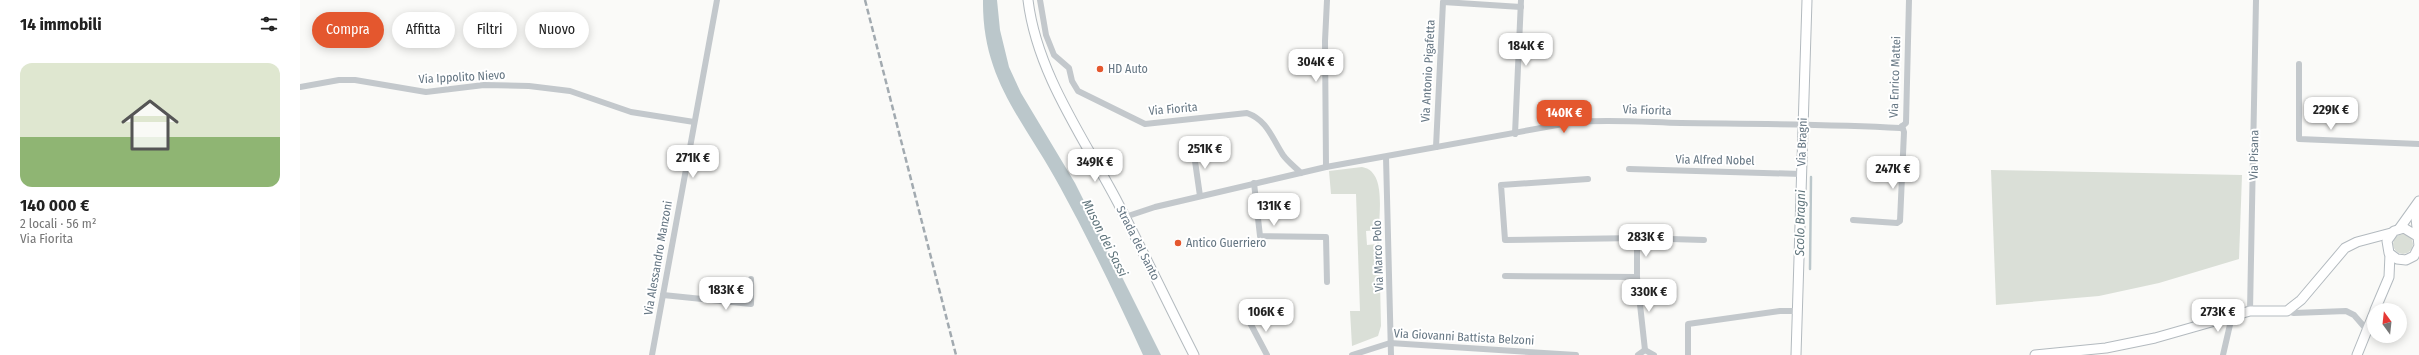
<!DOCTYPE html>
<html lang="it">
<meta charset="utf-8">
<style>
body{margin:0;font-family:"Fira Sans Condensed",sans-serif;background:#f6f6f6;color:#222;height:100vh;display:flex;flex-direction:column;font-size:15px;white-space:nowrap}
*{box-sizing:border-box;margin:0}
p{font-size:13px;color:#767676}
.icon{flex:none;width:22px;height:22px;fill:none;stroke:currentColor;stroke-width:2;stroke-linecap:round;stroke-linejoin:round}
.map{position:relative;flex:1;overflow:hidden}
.drawer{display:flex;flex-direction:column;background:#fff;width:300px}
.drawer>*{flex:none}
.hud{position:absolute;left:12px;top:12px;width:380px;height:36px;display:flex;gap:8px}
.needle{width:26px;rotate:345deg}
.buttons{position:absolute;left:2067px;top:303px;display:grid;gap:8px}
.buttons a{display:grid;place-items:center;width:40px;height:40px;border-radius:50%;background:#fff;box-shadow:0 2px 10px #0003;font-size:20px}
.price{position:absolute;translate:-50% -34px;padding:0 9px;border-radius:8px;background:#fff;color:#222;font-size:13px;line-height:26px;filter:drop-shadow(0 1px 2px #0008)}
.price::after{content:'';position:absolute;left:50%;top:24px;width:12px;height:9px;margin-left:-6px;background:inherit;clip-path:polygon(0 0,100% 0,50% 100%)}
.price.active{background:#e4572e;color:#fff}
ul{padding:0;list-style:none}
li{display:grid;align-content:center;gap:8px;height:212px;padding:0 20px}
li span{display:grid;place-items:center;height:124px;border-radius:12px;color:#555}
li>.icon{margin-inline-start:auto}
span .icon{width:72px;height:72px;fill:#fffc;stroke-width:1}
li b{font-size:17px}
h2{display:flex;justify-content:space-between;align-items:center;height:48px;padding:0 20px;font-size:17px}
.tag{padding:0 14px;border-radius:18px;background:#fff;box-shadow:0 2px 10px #0003;font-size:14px;line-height:36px}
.tag.active{background:#e4572e;color:#fff}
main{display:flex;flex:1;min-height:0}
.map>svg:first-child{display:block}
</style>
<main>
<section class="drawer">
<h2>14 immobili<svg class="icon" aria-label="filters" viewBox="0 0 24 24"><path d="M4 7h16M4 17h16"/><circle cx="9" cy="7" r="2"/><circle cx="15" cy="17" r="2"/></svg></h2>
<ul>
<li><span style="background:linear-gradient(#dfe7d0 60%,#8fb573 0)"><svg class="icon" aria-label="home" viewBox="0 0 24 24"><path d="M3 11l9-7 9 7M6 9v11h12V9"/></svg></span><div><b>140 000 €</b><p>2 locali · 56 m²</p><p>Via Fiorita</p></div></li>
</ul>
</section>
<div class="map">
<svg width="2119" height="355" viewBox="0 0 2119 355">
<rect width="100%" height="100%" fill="#fafaf8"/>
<g fill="#dadfd7">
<path d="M1062 167C1086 171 1079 211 1079 230L1066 231 1067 245 1077 244V239H1079L1081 326 1078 336 1052 346 1050 311H1060L1056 194H1031L1029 171Z"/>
<polygon points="1691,170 1942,175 1939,259 1859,283 1799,296 1696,305"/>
<circle cx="2103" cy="244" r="10"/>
</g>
<path fill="#bbc7cb" d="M683 0H697L700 30 709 67 721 93 775 183 861 355H843C817 298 790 242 760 187 724 120 682 81 683 0Z"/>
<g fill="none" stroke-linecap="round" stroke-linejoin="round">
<polyline stroke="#bbc7cb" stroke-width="2.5" points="1510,269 1511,177"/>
<defs>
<g id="secondary">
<path d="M728 0C737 74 784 138 818 203 844 253 868 304 894 355"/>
<polyline points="2115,209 2119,246 2114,256 2106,260 2097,259 2089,253 2087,241 2094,231 2104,228 2117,236"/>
<polyline points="2099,229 2119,201"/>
<polyline points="2075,310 2089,277 2090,254"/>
<polyline points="1496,355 1507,0"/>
<polyline points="1735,355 1806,348 1855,338 1950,311 1987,311 2001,300 2045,248 2057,242 2091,233"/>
<polyline points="2057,355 2074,313"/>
</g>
</defs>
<use href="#secondary" stroke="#b3babf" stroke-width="11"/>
<g stroke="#c3c8cc" stroke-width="6">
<path d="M740 0 746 35 754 55 769 68 772 81 778 91 845 124 947 113C967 120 972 138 983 155 988 162 995 167 1001 173"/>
<polyline points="1999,64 1999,139 2119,144"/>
<polyline points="0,87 39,80 55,80 126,92 184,85 229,86 270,91 331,112 394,122"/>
<polyline points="1215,134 1221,0"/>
<polyline points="893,147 900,196"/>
<polyline points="1136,147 1143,2 1221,7"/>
<polyline points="1086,157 1091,355"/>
<polyline points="1026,167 1025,41 1027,0"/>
<polyline points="1329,169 1501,174"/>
<polyline points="1288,179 1201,185 1205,240 1337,238 1404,240"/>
<polyline points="954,183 960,236 1026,237 1027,282"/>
<path d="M825 217 855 207 1026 167 1274 122C1310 119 1345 122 1381 123 1454 124 1527 124 1600 128L1606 123 1609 0"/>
<polyline points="1553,220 1597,223 1600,221 1604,132 1602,126"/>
<polyline points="1337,238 1337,277 1345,350"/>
<polyline points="1205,276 1337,277"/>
<polyline points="363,295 451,304 451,279"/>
<polyline points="1950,311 1956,0"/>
<polyline points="1987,311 1994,313 2046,311 2054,315 2067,330"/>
<polyline points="948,319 967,355"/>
<polyline points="352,355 417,0"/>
<polyline points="1052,355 1090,343 1276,355"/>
<polyline points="1338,355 1345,350 1354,355"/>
<polyline points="1388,355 1388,324 1480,311 1498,311"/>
<polyline points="1923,355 1932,316"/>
</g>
<use href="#secondary" stroke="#fff" stroke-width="9"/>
<polyline stroke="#a2aab0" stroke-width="2.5" stroke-dasharray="6 3" stroke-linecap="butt" points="565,0 656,355"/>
</g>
<g fill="#e4572e" stroke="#fff" stroke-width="1.5">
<circle cx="800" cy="69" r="4"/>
<circle cx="878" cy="243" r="4"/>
</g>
<g text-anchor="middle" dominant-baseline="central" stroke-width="4" stroke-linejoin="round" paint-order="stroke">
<g font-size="12" fill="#657683" stroke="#fff" text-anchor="start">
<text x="808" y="69">HD Auto</text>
<text x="886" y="243">Antico Guerriero</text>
</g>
<g font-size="12" fill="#657683" stroke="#fff">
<text transform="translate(1128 71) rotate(-87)">Via Antonio Pigafetta</text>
<text transform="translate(162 77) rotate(-3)">Via Ippolito Nievo</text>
<text transform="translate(1595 77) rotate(-88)">Via Enrico Mattei</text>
<text transform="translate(873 109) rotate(-5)">Via Fiorita</text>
<text transform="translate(1347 110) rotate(2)">Via Fiorita</text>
<text transform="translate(1502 142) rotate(-88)">Via Bragni</text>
<text transform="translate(1954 155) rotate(-89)">Via Pisana</text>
<text transform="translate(1415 160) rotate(1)">Via Alfred Nobel</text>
<text transform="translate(838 243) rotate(63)">Strada del Santo</text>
<text transform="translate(1078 256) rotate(-92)">Via Marco Polo</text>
<text transform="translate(358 258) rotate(-80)">Via Alessandro Manzoni</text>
<text transform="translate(1164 337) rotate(3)">Via Giovanni Battista Belzoni</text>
</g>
<g font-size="13" font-style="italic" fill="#60757c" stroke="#fff">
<text transform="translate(1500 223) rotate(-89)">Scolo Bragni</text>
<text transform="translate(805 238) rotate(63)">Muson dei Sassi</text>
</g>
</g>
</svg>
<div class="buttons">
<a><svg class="needle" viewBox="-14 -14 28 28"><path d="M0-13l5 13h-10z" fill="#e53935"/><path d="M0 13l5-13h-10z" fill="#767676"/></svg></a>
</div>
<b class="price" style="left:1226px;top:67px">184K €</b>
<b class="price" style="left:1016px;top:83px">304K €</b>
<b class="price" style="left:2031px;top:131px">229K €</b>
<b class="price active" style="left:1264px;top:134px">140K €</b>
<b class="price" style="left:905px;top:170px">251K €</b>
<b class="price" style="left:393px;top:179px">271K €</b>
<b class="price" style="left:795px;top:183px">349K €</b>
<b class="price" style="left:1593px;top:190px">247K €</b>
<b class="price" style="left:974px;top:227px">131K €</b>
<b class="price" style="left:1346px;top:258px">283K €</b>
<b class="price" style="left:426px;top:311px">183K €</b>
<b class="price" style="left:1349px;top:313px">330K €</b>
<b class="price" style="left:966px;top:333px">106K €</b>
<b class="price" style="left:1918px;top:333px">273K €</b>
<div class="hud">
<a class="tag active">Compra</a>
<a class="tag">Affitta</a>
<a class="tag">Filtri</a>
<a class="tag">Nuovo</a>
</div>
</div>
</main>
